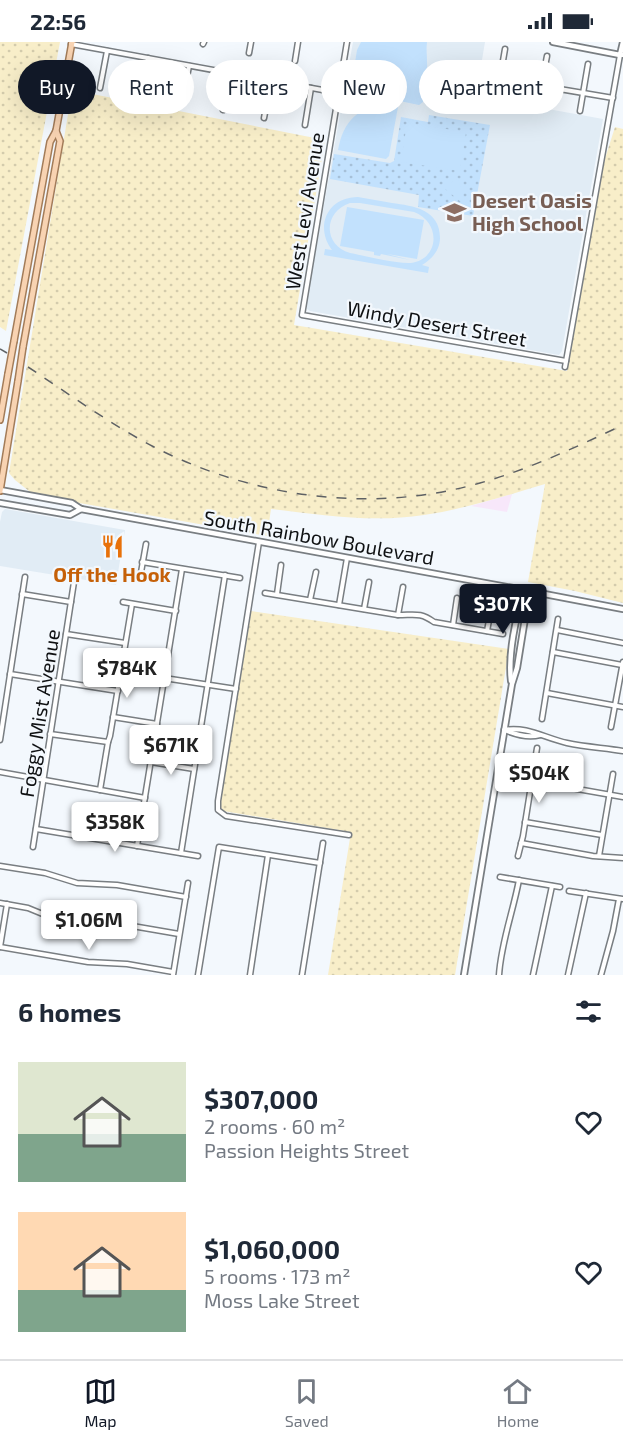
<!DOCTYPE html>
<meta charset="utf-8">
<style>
body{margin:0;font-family:"Exo 2",sans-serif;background:#f6f6f7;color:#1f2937;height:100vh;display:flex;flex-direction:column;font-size:22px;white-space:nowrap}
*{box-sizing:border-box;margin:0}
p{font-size:20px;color:#747a83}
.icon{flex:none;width:33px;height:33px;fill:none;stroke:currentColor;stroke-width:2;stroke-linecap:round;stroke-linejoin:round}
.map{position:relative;height:933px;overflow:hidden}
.sheet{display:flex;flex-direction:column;background:#fff;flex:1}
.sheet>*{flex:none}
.top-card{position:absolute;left:18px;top:18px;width:588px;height:54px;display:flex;gap:12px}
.price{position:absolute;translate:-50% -51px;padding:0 14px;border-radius:6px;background:#fff;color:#222;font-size:20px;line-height:39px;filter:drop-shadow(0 2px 3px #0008)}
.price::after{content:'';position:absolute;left:50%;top:36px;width:18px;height:14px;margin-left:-9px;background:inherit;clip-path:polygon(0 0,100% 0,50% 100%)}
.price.selected{background:#111827;color:#fff}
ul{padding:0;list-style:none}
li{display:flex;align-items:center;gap:18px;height:150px;padding:0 18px}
li span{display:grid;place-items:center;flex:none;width:168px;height:120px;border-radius:0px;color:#555}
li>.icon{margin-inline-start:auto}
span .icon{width:72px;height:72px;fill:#fffc;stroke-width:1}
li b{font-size:26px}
h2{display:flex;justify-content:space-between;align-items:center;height:72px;padding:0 18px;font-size:26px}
.chip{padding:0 21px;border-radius:27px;background:#fff;box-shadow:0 6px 24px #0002;font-size:21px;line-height:54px}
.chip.selected{background:#111827;color:#fff}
.status{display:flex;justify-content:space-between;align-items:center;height:42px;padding:0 30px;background:#fff;direction:ltr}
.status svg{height:16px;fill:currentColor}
.tabs{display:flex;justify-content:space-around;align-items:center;height:84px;border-top:2px solid #e0e1e3;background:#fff;font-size:16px;color:#747a83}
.tabs a{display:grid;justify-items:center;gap:3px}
.tabs .selected{color:#111827}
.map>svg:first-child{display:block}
</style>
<div class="status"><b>22:56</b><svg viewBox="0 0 49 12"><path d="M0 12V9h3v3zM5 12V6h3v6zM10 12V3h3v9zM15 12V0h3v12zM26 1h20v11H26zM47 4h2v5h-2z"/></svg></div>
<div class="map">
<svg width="623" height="933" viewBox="0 0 623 933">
<defs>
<pattern id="grass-dots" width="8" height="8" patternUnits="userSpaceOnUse" patternTransform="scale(1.5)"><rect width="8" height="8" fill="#c2e1fd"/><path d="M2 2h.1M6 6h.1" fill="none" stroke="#a6c0d8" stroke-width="1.8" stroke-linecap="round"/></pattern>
<pattern id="sand-dots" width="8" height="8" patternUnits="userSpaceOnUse" patternTransform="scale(1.5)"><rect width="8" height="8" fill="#f8eec9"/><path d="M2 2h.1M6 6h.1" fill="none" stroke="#d3cbac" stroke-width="1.8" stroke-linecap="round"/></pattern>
</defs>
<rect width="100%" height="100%" fill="#f3f8fd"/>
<g fill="#e1ecf5">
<polygon points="353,0 485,0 476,54 603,77 562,309 559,313 310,269 307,267 306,264"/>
<polygon points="5,467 125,488 116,543 0,524 0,480 2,470"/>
</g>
<polygon fill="#f7e7fa" points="512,452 507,470 471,464"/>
<polygon fill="url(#grass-dots)" points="429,73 490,83 473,174 418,165 419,153 330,137 334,112 390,121 394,119 401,75 428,80"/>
<g fill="url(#sand-dots)">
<polygon points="0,0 60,0 6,289 0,285"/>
<path d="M72 48 325 98 294 283 567 329 603 123 615 85 623 87V561L575 549 528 540 545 442C505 454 465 467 424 473 373 481 322 473 271 467L267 494 34 453 15 438 9 431Z"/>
<polygon points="251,569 509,607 455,933 328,933 351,790 223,769 220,764"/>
</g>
<g fill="#c2e1fd" fill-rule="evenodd">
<path d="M361 0H427C426 7 427 13 427 20 428 33 425 47 423 60L419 63 385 56 369 49 351 45 357 8Z"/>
<path d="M386 63 398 65 389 114 386 117 338 108C343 80 357 65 386 63Z"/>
<polygon points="407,81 466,90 460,129 401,120"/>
<polygon points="458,136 466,163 468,165 466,166 466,164 444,146 448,142"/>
<path d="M358 155C369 157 381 159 392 161 413 164 440 167 440 196 440 208 432 217 422 223L429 225 428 231 324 213 325 207 332 208C314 184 328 155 358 155ZM350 161H360L414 170C441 180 440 217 411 221 397 222 365 214 350 211 323 203 323 170 350 161Z"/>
<polygon points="347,165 424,178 417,217 387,212 410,218 381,212 380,214 374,213 374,210 340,204"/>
</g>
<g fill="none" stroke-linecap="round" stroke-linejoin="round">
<defs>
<g id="minor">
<polyline points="347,0 302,273 566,319"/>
<polyline points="71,2 339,51"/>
<polyline points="203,2 204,0"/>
<polyline points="249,11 251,0"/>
<polyline points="295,19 298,0"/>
<polyline points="500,37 613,56"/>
<polyline points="541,45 547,14"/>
<polyline points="100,46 107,9"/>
<polyline points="498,48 505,7"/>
<polyline points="141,53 148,16"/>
<polyline points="182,61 189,24"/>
<polyline points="223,68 230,31"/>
<polyline points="580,69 588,22"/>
<polyline points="264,76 271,39"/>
<polyline points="305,83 311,46"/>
<polyline points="565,325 620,13 623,13"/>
<polyline points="259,500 218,759 218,768 226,774 349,793"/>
<polyline points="142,520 240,536"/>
<polyline points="140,536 146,502"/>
<path d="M265 551 398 573C415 573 420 570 434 580L503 592"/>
<polyline points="22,552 71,560"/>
<polyline points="277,552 281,523"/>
<polyline points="310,558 316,530"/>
<polyline points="123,560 176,569"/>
<polyline points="339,563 347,516"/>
<polyline points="364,567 369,540"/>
<polyline points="398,573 403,545"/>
<polyline points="453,583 457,556"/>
<polyline points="557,588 623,601"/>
<polyline points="487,589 492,562"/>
<polyline points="66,592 125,601"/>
<polyline points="553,610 622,623"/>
<polyline points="10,632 118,649"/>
<polyline points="164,636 236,647"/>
<polyline points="547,651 623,665"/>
<polyline points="113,675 157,682"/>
<polyline points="542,677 558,577"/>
<polyline points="611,685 623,620"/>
<path d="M504 688C528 684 544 696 567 701 586 705 605 706 623 709"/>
<path d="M507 689C517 693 529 696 540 693"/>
<polyline points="50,692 108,700"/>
<polyline points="0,698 25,535"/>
<polyline points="151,720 194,727"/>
<polyline points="0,730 145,756"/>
<polyline points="532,739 623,755"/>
<polyline points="100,748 108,700 110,694 132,562"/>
<polyline points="525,780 602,793"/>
<polyline points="36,787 198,814"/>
<polyline points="521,801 593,814 623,816"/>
<polyline points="137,804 182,527"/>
<polyline points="33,805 74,540"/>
<polyline points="181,811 225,533"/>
<polyline points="518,814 523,794 537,706"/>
<polyline points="599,814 613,732"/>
<polyline points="0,824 45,831 77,841 117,843 186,855"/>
<polyline points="500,835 560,845"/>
<polyline points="569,849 623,857"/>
<polyline points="0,861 28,866 50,875 85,881 115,881 179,892"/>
<polyline points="0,905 88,920 127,922 173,930"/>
<polyline points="0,905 7,862"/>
<polyline points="173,933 188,841"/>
<polyline points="198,933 219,805 320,821"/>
<polyline points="250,933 268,813"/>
<polyline points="302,933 323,801"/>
<path d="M499 933C501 901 513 870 519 838"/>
<polyline points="533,933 552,844"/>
<polyline points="568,933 586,851"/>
<polyline points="601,933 613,889 619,857"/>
</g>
<g id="tertiary">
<polyline points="553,0 620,13 623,0"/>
<polyline points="0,448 72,461 81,467 513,546 623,567"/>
<polyline points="0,461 70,473 81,467"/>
<path d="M511 639C508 614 515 574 525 550"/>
<polyline points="464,933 512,642 517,626 527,564 525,549"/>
</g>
<g id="primary">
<polyline points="14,299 50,100 56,89 72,0"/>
<polyline points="23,305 60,99 56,89"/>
<polyline points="0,378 8,332"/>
<polyline points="0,449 18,339"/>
</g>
</defs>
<use href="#minor" stroke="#797e82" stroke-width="7"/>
<use href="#tertiary" stroke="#797e82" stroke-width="8"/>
<use href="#primary" stroke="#a37c59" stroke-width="8"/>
<use href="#minor" stroke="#fff" stroke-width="4"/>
<use href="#tertiary" stroke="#fff" stroke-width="4.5"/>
<use href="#primary" stroke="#f8d3b2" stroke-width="5"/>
<g stroke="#5e6164" stroke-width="1.5" stroke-dasharray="10 10" stroke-linecap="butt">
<polyline points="0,307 7,311"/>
<path d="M28 325C69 352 110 382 154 405 254 456 372 472 480 441 530 427 576 405 623 383"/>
</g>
<defs>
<g id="primary-bridge">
<polyline points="8,332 14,299"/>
<polyline points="18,339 23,305"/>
</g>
</defs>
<use href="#primary-bridge" stroke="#a37c59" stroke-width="8" stroke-linecap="butt"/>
<use href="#primary-bridge" stroke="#f8d3b2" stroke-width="5"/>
</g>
<defs>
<symbol id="school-bare" viewBox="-9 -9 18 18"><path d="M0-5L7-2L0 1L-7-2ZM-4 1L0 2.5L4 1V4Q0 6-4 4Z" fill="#8d6e63" stroke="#f3f8fd" stroke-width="2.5" paint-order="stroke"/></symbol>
<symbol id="restaurant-bare" viewBox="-9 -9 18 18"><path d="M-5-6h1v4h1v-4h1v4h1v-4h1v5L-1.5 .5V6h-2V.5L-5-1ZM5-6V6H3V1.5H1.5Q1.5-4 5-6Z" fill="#e8710a" stroke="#f3f8fd" stroke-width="2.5" paint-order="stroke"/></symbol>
</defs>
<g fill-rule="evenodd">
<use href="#school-bare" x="438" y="154" width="33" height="33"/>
<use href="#restaurant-bare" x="96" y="488" width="33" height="33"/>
</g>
<g text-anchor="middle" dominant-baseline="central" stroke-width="4.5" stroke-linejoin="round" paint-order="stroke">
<g font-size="20" font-weight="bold" fill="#785e54" stroke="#f3f8fd" text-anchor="start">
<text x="472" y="158">Desert Oasis<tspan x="472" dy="23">High School</tspan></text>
</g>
<g font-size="20" fill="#0f1113" stroke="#f3f8fd">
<text transform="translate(304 169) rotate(-81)">West Levi Avenue</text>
<text transform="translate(437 281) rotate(10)">Windy Desert Street</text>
<text transform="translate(319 495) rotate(10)">South Rainbow Boulevard</text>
<text transform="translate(39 671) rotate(-81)">Foggy Mist Avenue</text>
</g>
<g font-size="20" font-weight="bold" fill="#c56008" stroke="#f3f8fd">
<text x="112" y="532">Off the Hook</text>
</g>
</g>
</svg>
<b class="price selected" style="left:503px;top:593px">$307K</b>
<b class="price" style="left:127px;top:657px">$784K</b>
<b class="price" style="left:171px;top:734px">$671K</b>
<b class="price" style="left:539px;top:762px">$504K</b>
<b class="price" style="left:115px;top:811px">$358K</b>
<b class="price" style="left:89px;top:909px">$1.06M</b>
<div class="top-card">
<a class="chip selected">Buy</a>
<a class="chip">Rent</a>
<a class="chip">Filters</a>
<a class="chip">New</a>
<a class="chip">Apartment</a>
</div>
</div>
<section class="sheet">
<h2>6 homes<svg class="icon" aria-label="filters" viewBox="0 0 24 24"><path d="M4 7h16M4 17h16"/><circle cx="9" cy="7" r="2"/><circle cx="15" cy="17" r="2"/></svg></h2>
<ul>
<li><span style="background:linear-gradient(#dfe7d0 60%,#7fa58c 0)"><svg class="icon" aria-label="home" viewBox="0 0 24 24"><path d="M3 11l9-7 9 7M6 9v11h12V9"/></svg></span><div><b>$307,000</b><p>2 rooms · 60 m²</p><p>Passion Heights Street</p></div><svg class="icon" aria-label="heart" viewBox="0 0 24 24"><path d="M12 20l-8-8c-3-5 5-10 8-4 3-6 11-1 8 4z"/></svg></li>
<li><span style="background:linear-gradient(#ffd9b3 65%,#7fa58c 0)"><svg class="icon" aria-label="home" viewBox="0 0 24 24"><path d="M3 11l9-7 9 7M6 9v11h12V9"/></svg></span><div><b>$1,060,000</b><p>5 rooms · 173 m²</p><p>Moss Lake Street</p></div><svg class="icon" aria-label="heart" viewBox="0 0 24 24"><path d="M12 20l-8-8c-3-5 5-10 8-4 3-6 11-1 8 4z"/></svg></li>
</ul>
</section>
<nav class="tabs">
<a class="selected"><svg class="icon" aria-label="map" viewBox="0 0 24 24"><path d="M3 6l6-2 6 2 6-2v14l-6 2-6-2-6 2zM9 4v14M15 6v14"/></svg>Map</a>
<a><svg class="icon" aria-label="saved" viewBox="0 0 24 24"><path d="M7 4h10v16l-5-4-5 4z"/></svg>Saved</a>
<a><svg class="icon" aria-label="home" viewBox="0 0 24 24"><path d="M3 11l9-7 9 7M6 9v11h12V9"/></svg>Home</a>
</nav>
